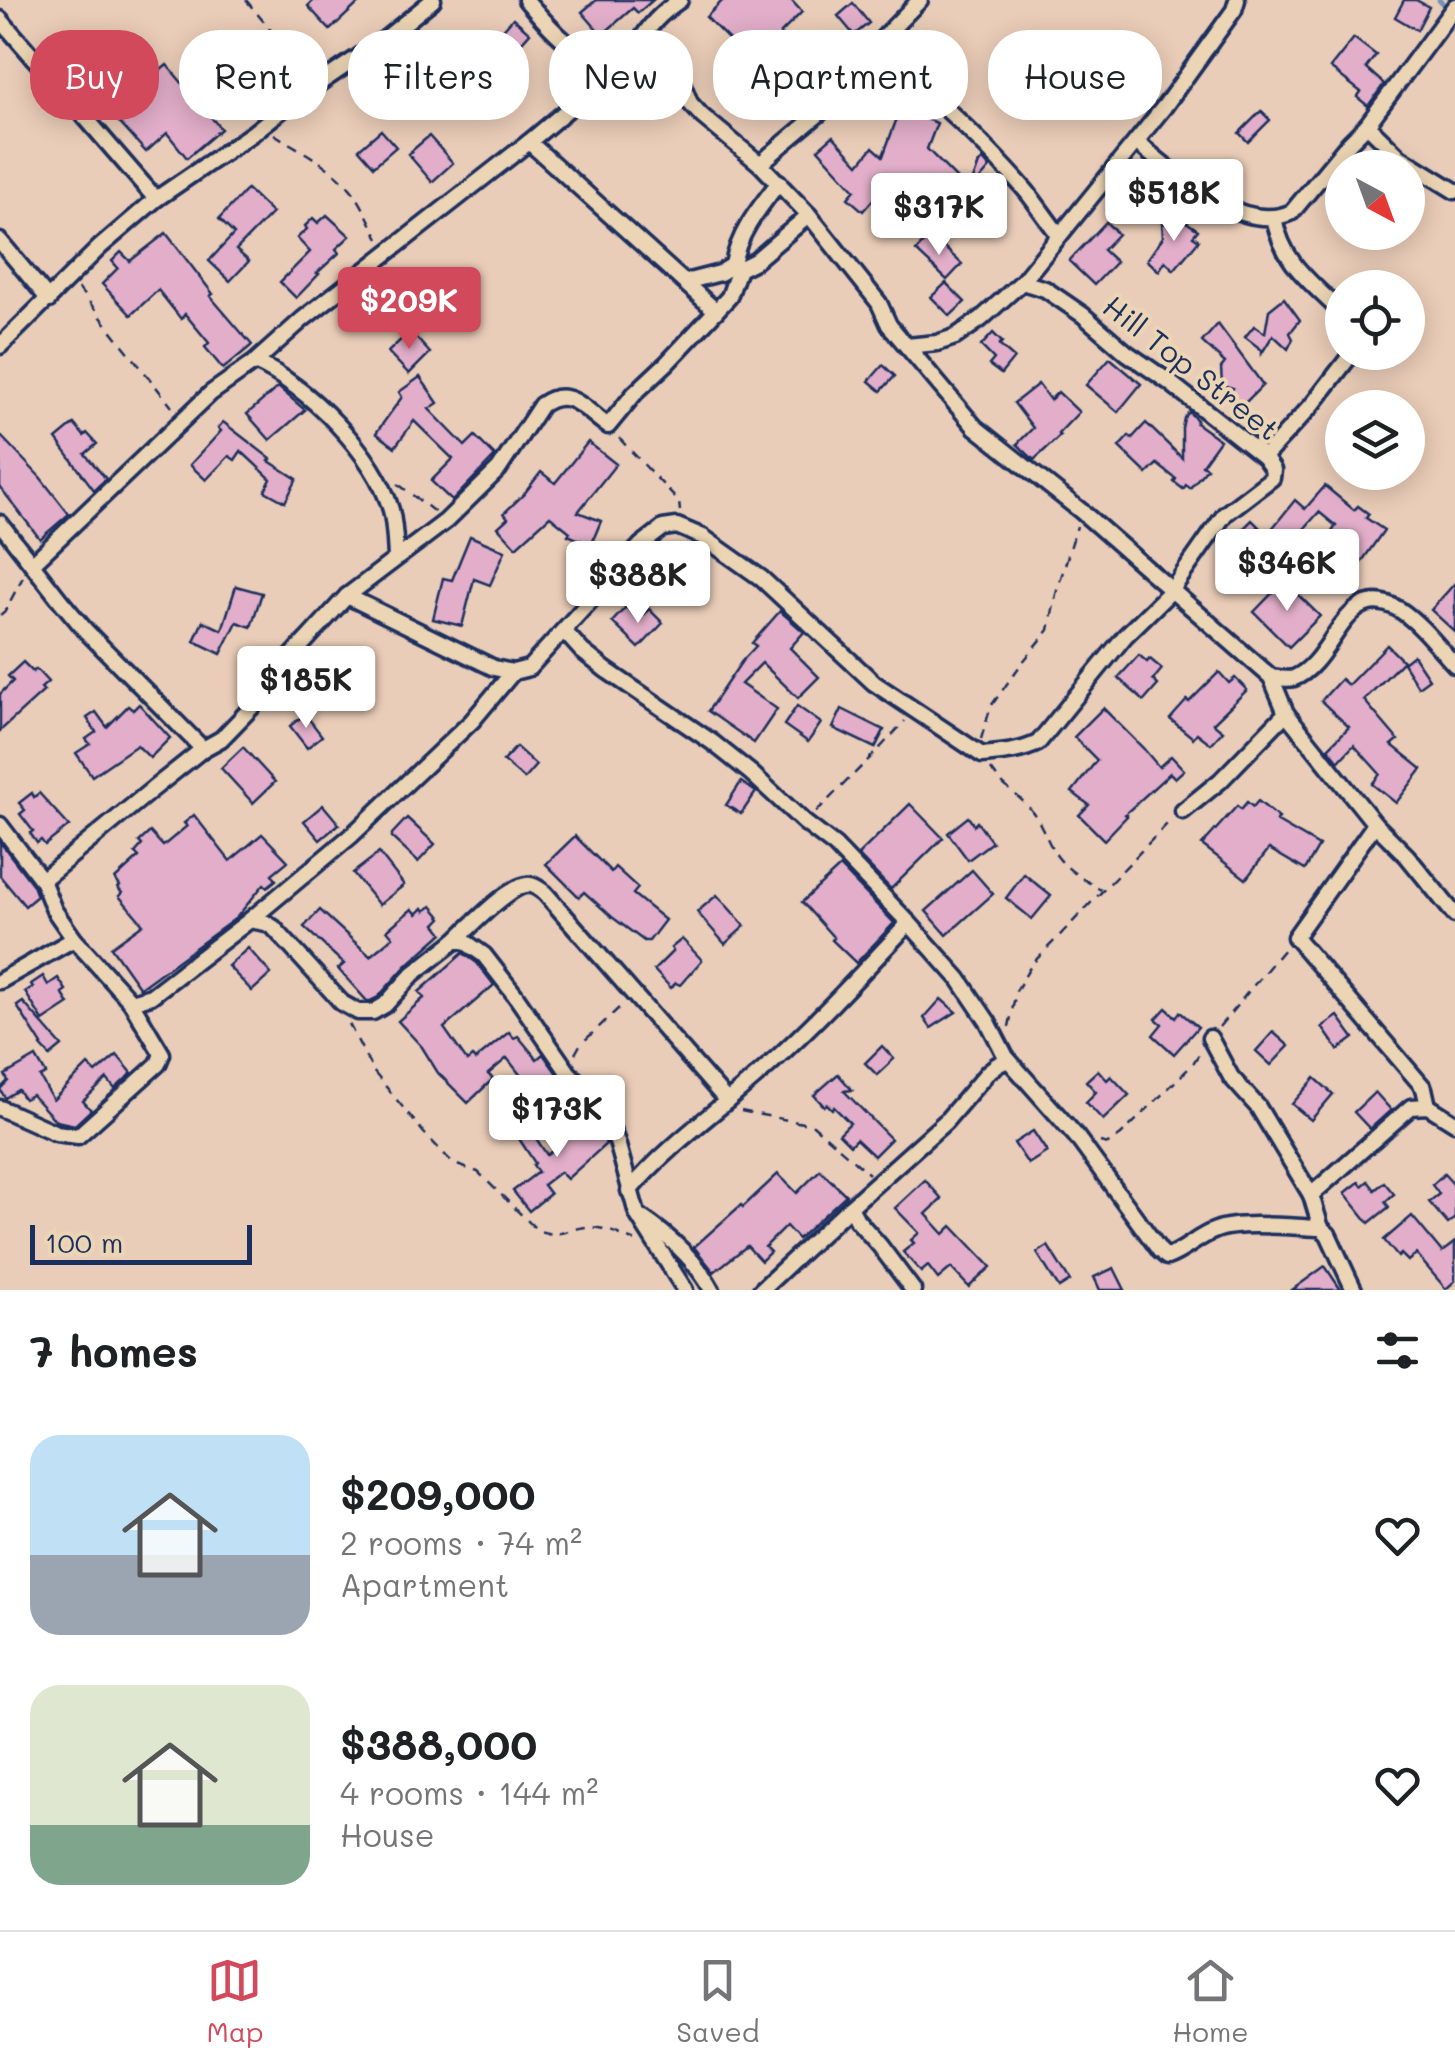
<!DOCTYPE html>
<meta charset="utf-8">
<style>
body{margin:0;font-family:Mali,sans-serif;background:#f6f6f6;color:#202124;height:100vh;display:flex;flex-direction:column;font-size:38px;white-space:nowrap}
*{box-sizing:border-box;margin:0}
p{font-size:32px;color:#757577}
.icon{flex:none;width:55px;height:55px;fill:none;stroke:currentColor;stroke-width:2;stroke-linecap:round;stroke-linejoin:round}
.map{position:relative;height:1290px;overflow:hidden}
.panel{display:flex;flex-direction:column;background:#fff;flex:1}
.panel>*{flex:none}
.banner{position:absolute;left:30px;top:30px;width:1395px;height:90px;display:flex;gap:20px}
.needle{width:65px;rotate:139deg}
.tools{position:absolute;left:1325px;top:150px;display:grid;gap:20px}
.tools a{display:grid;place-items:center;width:100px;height:100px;border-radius:50%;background:#fff;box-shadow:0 5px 25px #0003;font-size:50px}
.scale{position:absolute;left:30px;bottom:25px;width:222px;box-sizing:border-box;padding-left:10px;border:5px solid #1b2f5e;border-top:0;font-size:28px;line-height:35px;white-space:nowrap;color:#1b2f5e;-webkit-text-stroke:8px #ecd5b4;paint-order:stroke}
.price{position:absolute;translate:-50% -85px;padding:0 22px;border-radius:10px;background:#fff;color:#222;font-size:32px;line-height:65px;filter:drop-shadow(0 2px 5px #0008)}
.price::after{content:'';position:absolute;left:50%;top:60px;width:30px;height:22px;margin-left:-15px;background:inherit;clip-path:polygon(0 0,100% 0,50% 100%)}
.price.on{background:#d1495b;color:#fff}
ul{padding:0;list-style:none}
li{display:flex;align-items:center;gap:30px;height:250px;padding:0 30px}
li span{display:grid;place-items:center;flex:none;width:280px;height:200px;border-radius:30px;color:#555}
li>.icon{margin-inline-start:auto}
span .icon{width:120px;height:120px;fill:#fffc;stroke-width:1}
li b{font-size:42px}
h2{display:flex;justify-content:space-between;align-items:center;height:120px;padding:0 30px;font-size:42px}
.tag{padding:0 35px;border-radius:40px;background:#fff;box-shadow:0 5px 25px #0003;font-size:35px;line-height:90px}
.tag.on{background:#d1495b;color:#fff}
.menu{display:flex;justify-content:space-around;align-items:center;height:140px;border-top:2px solid #e0e0e0;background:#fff;font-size:28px;color:#757577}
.menu a{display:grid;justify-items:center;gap:5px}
.menu .on{color:#d1495b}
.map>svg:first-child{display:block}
</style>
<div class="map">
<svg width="1455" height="1290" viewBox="0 0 1455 1290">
<rect width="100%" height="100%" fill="#eacdb8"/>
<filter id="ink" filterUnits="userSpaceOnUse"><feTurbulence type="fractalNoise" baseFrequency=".01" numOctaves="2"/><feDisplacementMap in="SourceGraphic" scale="20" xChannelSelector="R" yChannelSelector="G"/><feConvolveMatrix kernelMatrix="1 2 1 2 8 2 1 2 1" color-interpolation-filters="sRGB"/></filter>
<g filter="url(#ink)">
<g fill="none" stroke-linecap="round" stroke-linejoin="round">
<polyline stroke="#7391ba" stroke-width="5" points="1439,0 1450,12"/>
</g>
<g fill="#e2aec9" stroke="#1b2f5e" stroke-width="2.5">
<polygon points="314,0 362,0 330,30 308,6"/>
<polygon points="596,0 653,0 638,13 633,8 602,35 582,12"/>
<polygon points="723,0 791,0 802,12 780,34 784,38 756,67 706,17"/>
<polygon points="1404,0 1416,0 1429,7 1417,30 1395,17"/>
<polygon points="853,3 869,23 854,35 838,16"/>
<polygon points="513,18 530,33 515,50 511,47 464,87 439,58 470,31 486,49"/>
<polygon points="1354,38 1376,55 1366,68 1384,84 1368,106 1357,97 1361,92 1330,68"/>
<polygon points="128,42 155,75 167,65 221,129 187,158 167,133 146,152 116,119 138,99 133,94 145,84 131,67 126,71 113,56"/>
<polygon points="419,77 447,82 443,104 414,99"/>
<polygon points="900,110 937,123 927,149 958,180 943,194 931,182 925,188 914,178 898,192 888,182 863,211 848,198 855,190 818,149 833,136 859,164 873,147 883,156"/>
<polygon points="1261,111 1270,120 1248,142 1239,133"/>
<polygon points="381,130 396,147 374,166 359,149"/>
<polygon points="429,136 453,163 432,182 408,154"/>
<polygon points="983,160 990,168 976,184 993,189 982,221 961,214 979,163"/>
<polygon points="247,189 272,213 236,250 249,261 230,281 209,261 234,234 219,219"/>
<polygon points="327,215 350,236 336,249 339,253 317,273 319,274 296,298 280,282 310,252 297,238 307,229 305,226 313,218 318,223"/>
<polygon points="1179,217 1198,230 1193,236 1199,240 1174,270 1165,261 1159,271 1147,260 1163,237 1162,223 1172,225"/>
<polygon points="1106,222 1118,234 1103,250 1116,262 1094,285 1069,261"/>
<polygon points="166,233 213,294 210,296 252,345 223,369 205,347 209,343 185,314 181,319 158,290 131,315 102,284 118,268 112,261 121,252 130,261"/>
<polygon points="931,235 962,264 947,280 916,251"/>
<polygon points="946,283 965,302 950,316 931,297"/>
<polygon points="1284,298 1300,320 1290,333 1293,339 1288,349 1273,335 1262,353 1262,350 1245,337 1254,326 1265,333 1269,310"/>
<polygon points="1218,324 1263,385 1243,405 1230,394 1233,388 1222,385 1221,368 1225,363 1202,342"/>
<polygon points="410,331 430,353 409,374 388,352"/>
<polygon points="993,333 1002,342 999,345 1014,358 1001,374 989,365 994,359 981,346"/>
<polygon points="1110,358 1141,384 1118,412 1086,385"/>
<polygon points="883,365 895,376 881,391 869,381"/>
<polygon points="420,377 438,403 429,409 465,446 475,436 495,456 452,501 431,481 453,459 414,421 395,447 376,433 402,397 399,392"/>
<polygon points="1038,384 1050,400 1058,392 1079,412 1058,434 1060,436 1034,460 1017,444 1033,428 1014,403"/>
<polygon points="278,387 305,410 270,440 247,414"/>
<polygon points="1189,412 1197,420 1196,423 1220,440 1202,465 1207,468 1190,488 1186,485 1183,489 1174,482 1176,479 1157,464 1147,474 1119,447 1129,436 1132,438 1146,423 1182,458 1182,428 1184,418"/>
<polygon points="223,422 271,459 269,461 297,479 285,502 265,491 271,479 241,451 235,460 229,456 206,480 190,465 221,431 218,428"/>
<polygon points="74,424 84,436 87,433 97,444 85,454 106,479 94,490 56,439"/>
<polygon points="0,435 40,477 69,514 40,539 0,487"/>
<polygon points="588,442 616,464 578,512 601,521 591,545 568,535 570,532 550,516 516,547 498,527 508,518 504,513 524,494 541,472 555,483"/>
<polygon points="1325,486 1354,510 1358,506 1369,514 1366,518 1384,530 1346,584 1312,560 1336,526 1319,512 1270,568 1243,540 1249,534 1243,529 1252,520 1267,535 1295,500 1305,509"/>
<polygon points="470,536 505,551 490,585 474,579 462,626 433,619 443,578 452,580"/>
<polygon points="1284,581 1320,616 1289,647 1254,612"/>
<polygon points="1455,583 1455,632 1431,610"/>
<polygon points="236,586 262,593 251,627 237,622 221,654 194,641 203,621 222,630"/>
<polygon points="626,607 639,619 649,609 663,623 639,648 612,622"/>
<polygon points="780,611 804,632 790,648 819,677 798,698 762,663 741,684 777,709 754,743 708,711 742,661 756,646 752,643"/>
<polygon points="1387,645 1403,661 1364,700 1398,740 1392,745 1422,769 1396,803 1372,784 1380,774 1354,745 1339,761 1328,748 1349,727 1321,701 1341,679 1348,685"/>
<polygon points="1139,655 1147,662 1150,659 1162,669 1153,680 1158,685 1144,701 1118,678"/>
<polygon points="1413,655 1429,679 1418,687 1403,663"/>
<polygon points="23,662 33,672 36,669 48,682 41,688 44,691 0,731 0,694 13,681 8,676"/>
<polygon points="1219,672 1229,683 1235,678 1247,690 1213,723 1223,731 1211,744 1197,733 1193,738 1170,719 1187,700 1189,702"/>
<polygon points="139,704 170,738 150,758 137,745 92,776 76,753 90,744 86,739 96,732 87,718 96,712 107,727 128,706 133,710"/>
<polygon points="797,706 821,723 808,742 784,725"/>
<polygon points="1103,708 1143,748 1159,767 1171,756 1184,770 1175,778 1170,773 1125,814 1127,816 1104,840 1079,815 1089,805 1072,792 1097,760 1074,737"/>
<polygon points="842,709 884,730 875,748 833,728"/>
<polygon points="305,714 322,736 307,748 290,726"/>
<polygon points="243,747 275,782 253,803 221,768"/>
<polygon points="516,747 536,765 524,779 503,761"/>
<polygon points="741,782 756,792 741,814 726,805"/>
<polygon points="32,793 34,797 39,793 69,826 45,845 41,840 37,843 30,833 33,831 20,814 25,810 19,803"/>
<polygon points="1258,801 1279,818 1276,821 1319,846 1305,870 1269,849 1246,879 1202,845 1237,806 1241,809 1247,802 1253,807"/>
<polygon points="910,804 943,838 891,889 858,855"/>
<polygon points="323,805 339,824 320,840 304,821"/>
<polygon points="194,815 230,861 262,834 288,861 272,874 276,880 267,887 264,884 236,918 140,988 111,947 143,924 119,896 122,893 118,888 120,886 115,879 139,857 135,853 142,845 139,842 150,832 163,846 187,826 184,823"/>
<polygon points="968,817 974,825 977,822 992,842 968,860 948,833"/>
<polygon points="407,818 435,844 418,862 392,838 392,834"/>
<polygon points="575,836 611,872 615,867 638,888 633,894 665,920 649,941 644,941 612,917 584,892 579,897 546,864"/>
<polygon points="0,842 33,885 37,896 25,906 0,876"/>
<polygon points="379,853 404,885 379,905 353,873"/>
<polygon points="840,867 894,923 856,963 832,940 834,938 802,902"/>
<polygon points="972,870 993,894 947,935 926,911"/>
<polygon points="1024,874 1051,896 1032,919 1006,898"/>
<polygon points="717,895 745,926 725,944 697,912"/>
<polygon points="432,906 442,918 436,924 443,933 407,965 378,997 370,1001 367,1001 338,969 344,964 304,927 320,910 370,956 393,937 387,930 412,909 417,914 423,908 425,911"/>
<polygon points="682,939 702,960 680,985 676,983 671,988 654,970 673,951 671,948"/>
<polygon points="248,948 271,974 252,991 228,966"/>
<polygon points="463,953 477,963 494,985 444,1028 467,1061 472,1057 475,1060 509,1032 514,1038 518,1036 537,1059 543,1054 563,1082 540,1100 507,1058 488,1074 493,1079 468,1103 438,1073 422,1047 398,1021 424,998 419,992"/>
<polygon points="43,976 48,985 58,978 66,990 62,993 69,1004 43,1021 25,992 33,987 31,984"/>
<polygon points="941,999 956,1012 931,1028 924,1018"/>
<polygon points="23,1002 62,1046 50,1056 41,1046 42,1045 17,1006"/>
<polygon points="1166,1008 1176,1017 1180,1012 1198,1027 1174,1054 1153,1035 1162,1024 1156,1019"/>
<polygon points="1338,1016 1354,1038 1338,1050 1322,1027"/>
<polygon points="1273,1032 1289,1046 1271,1065 1256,1051"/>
<polygon points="882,1046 894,1059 877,1075 865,1063"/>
<polygon points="117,1055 132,1073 115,1089 107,1079 83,1101 91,1110 75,1125 56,1121 32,1095 24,1099 18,1090 5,1098 0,1089 8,1081 5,1075 36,1057 46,1074 40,1077 53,1100 88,1065 96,1073"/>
<polygon points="1098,1070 1107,1080 1111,1076 1129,1095 1103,1120 1086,1102 1096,1092 1086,1081"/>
<polygon points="838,1074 852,1090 844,1091 891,1139 874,1156 856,1139 850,1145 839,1134 850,1123 834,1107 832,1109 827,1104 824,1106 814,1095"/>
<polygon points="1315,1078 1333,1094 1311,1120 1292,1104"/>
<polygon points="1375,1092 1391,1110 1370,1129 1354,1112"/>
<polygon points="591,1119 601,1131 606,1144 567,1179 560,1172 543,1185 550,1194 529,1211 513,1191 538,1172 533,1165 535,1163 516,1134 528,1126 547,1155"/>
<polygon points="1033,1131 1047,1152 1028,1164 1014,1143"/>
<polygon points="820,1170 846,1195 798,1239 786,1226 765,1247 770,1252 761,1261 747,1246 714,1272 694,1247 741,1205 743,1207 778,1174 797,1193"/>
<polygon points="1444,1174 1455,1186 1455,1218 1448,1224 1429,1202 1439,1194 1432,1185"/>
<polygon points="925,1180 942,1199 926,1214 944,1234 952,1226 991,1267 969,1287 951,1268 938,1279 928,1266 921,1272 903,1252 914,1243 911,1240 919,1233 895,1208"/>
<polygon points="1368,1181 1375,1190 1384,1182 1394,1194 1385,1202 1389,1207 1369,1223 1345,1193 1359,1182 1362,1186"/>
<polygon points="1412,1216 1442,1252 1455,1242 1455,1281 1446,1289 1416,1254 1408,1261 1401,1254 1398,1257 1384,1240"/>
<polygon points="1048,1246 1070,1281 1059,1288 1037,1253"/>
<polygon points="1325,1266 1341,1290 1292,1290"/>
<polygon points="1114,1268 1125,1290 1100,1290 1094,1277"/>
</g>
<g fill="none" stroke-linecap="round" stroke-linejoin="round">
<defs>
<g id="minor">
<path d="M526 0C545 22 582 69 616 59 623 56 631 51 637 47L672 68 683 85 690 103 702 116 760 164 809 215 879 303 889 325 975 427 1081 511 1271 677 1286 713 1375 824 1407 856 1455 915"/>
<polyline points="0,19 156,199"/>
<path d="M637 47C648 26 661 13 680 0"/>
<polyline points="879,67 878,43 920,0"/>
<polyline points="1367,125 1400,157 1455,191"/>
<polyline points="529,142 716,311"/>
<path d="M1136 142C1174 172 1240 236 1292 212L1349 143 1367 125 1455 6"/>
<path d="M760 164C787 140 815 117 843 94 854 85 868 70 881 67 907 61 1008 169 1027 192 1038 206 1048 221 1059 235"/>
<path d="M1274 218C1283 264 1310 281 1342 313"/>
<polyline points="0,241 49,300"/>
<path d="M739 269 733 265C738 233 760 207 779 182"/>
<polyline points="685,282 720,273 733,265"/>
<polyline points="0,346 100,247 156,199 253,133 293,101 385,39 433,0"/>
<polyline points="907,346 937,343 955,337 981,319 1022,282 1164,107 1234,10 1237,0"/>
<path d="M255 362C307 385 375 454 391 510 395 526 395 542 396 557"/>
<polyline points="1264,457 1313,404 1353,352"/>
<polyline points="0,523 60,600 86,631 203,749"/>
<polyline points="32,564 211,393 255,362 303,319 529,142 566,111 614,60"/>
<path d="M347 596 494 668 513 672 529 668 641 545 663 528 677 526 703 537 761 578 874 683 982 755C1002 753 1020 752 1038 743L1125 636 1171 591 1225 514 1272 478 1273 470 1264 457 1169 382 1127 353 1083 315 1045 289 1022 282"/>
<path d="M564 631 582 651 606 670 712 742 751 773 805 823 835 846 909 923 959 979 988 1022 1006 1057 1076 1136 1160 1251 1167 1257C1185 1251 1198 1236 1216 1230 1239 1221 1294 1227 1321 1228L1328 1234 1354 1290"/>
<path d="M1271 677C1279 678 1286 680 1294 678 1335 662 1344 576 1400 610 1421 624 1438 647 1455 665"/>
<polyline points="1183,811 1220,781 1286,713"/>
<polyline points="1375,824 1295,937 1424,1088 1428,1106"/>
<polyline points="0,825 42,880 54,910 74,939 131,1002 151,996 250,920 352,835 472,721 513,672"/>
<path d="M42 880 154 788 203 749 221 739 252 707 278 671 347 596 446 521 499 469 541 405C569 385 585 410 608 426L635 393 667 363 729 297 739 269 755 261 809 215"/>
<polyline points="250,920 266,923 274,928 342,1003 358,1012 373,1012 385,1005 413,974 455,941 464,941 484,955 515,995 568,1072 599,1104 608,1120 617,1142 637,1214 685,1290"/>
<path d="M455 941C469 928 513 881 531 885 536 886 541 890 545 893L727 1101"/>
<polyline points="0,981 74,939"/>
<polyline points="1210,1038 1231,1077 1258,1107 1311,1195 1321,1228"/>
<polyline points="0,1108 56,1133 78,1136 158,1064 162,1054 131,1002"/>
<path d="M629 1191C670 1143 722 1108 768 1066 818 1021 863 972 909 923"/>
<polyline points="1311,1195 1411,1107 1428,1106 1455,1123"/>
<polyline points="850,1207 857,1220 880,1246 913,1290"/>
<path d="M641 1217C669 1236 696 1260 712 1290"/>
<polyline points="761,1290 850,1207 945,1122 988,1072 997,1065 1008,1060"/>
</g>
</defs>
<use href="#minor" stroke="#1b2f5e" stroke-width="21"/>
<g stroke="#1b2f5e" stroke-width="2.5" stroke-dasharray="10 8" stroke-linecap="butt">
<polyline points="246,0 305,72"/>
<path d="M274 134C301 151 338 169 356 196 365 209 371 225 379 239"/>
<polyline points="78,288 172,407"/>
<polyline points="619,438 679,502 680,511"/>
<polyline points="398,484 436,513"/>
<polyline points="0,615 5,611 23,577"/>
<polyline points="981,739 991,706 1022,663 1049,630 1056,594 1077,526"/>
<path d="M991 769C1004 790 1021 795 1034 814 1043 827 1048 843 1057 856 1068 871 1085 880 1101 890"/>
<polyline points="816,812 879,749 905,721"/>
<path d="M349 1024 373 1071 424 1133 449 1159 457 1165 478 1172 537 1230C559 1239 566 1229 586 1227 603 1226 620 1235 635 1241"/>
<polyline points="1009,1027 1016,991 1032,964 1170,821"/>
<polyline points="1219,1027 1284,949"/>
<polyline points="575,1054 580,1045 621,1006"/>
<polyline points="741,1111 813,1125 869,1174"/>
<polyline points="1100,1142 1108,1144 1121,1135 1192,1065 1199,1054"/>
</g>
<use href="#minor" stroke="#ecd5b4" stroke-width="14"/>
</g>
</g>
<g text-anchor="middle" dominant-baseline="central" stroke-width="8" stroke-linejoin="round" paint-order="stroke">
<g font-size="30" fill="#1b2f5e" stroke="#ecd5b4">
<text transform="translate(1192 367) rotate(38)">Hill Top Street</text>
</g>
</g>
</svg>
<div class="tools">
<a><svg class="needle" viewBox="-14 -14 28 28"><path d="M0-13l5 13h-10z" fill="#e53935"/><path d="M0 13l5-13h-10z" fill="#757577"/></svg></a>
<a><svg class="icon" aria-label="locate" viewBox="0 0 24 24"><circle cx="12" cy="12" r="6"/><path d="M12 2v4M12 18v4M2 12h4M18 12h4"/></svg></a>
<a><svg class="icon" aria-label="layers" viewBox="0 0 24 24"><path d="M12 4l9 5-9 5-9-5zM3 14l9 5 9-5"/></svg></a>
</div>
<div class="scale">100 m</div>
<b class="price" style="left:1174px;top:244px">$518K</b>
<b class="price" style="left:939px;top:258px">$317K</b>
<b class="price on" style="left:409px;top:352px">$209K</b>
<b class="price" style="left:1287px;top:614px">$346K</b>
<b class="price" style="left:638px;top:626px">$388K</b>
<b class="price" style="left:306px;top:731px">$185K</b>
<b class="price" style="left:557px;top:1160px">$173K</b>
<div class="banner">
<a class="tag on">Buy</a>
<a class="tag">Rent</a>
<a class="tag">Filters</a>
<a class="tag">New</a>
<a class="tag">Apartment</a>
<a class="tag">House</a>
</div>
</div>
<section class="panel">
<h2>7 homes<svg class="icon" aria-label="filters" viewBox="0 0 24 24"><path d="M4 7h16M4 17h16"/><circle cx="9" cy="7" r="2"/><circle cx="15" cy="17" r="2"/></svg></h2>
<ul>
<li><span style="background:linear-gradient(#bfe0f5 60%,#9aa5b1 0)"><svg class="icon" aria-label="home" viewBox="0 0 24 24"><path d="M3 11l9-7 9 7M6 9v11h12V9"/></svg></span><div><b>$209,000</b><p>2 rooms · 74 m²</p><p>Apartment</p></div><svg class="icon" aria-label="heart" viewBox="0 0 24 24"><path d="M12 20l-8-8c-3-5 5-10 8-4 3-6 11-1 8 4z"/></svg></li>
<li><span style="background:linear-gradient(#dfe7d0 70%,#7fa58c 0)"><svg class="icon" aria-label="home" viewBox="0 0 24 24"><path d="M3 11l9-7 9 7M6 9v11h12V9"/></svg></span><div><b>$388,000</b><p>4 rooms · 144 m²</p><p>House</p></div><svg class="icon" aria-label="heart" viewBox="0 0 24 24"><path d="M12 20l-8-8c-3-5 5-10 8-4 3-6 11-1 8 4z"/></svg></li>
</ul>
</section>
<nav class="menu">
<a class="on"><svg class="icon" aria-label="map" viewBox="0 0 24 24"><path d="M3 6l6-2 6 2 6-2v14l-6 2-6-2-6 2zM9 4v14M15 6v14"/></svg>Map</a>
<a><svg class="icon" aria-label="saved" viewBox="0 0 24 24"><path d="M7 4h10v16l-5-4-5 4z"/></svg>Saved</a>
<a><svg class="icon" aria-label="home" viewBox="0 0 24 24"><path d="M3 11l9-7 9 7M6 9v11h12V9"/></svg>Home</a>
</nav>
